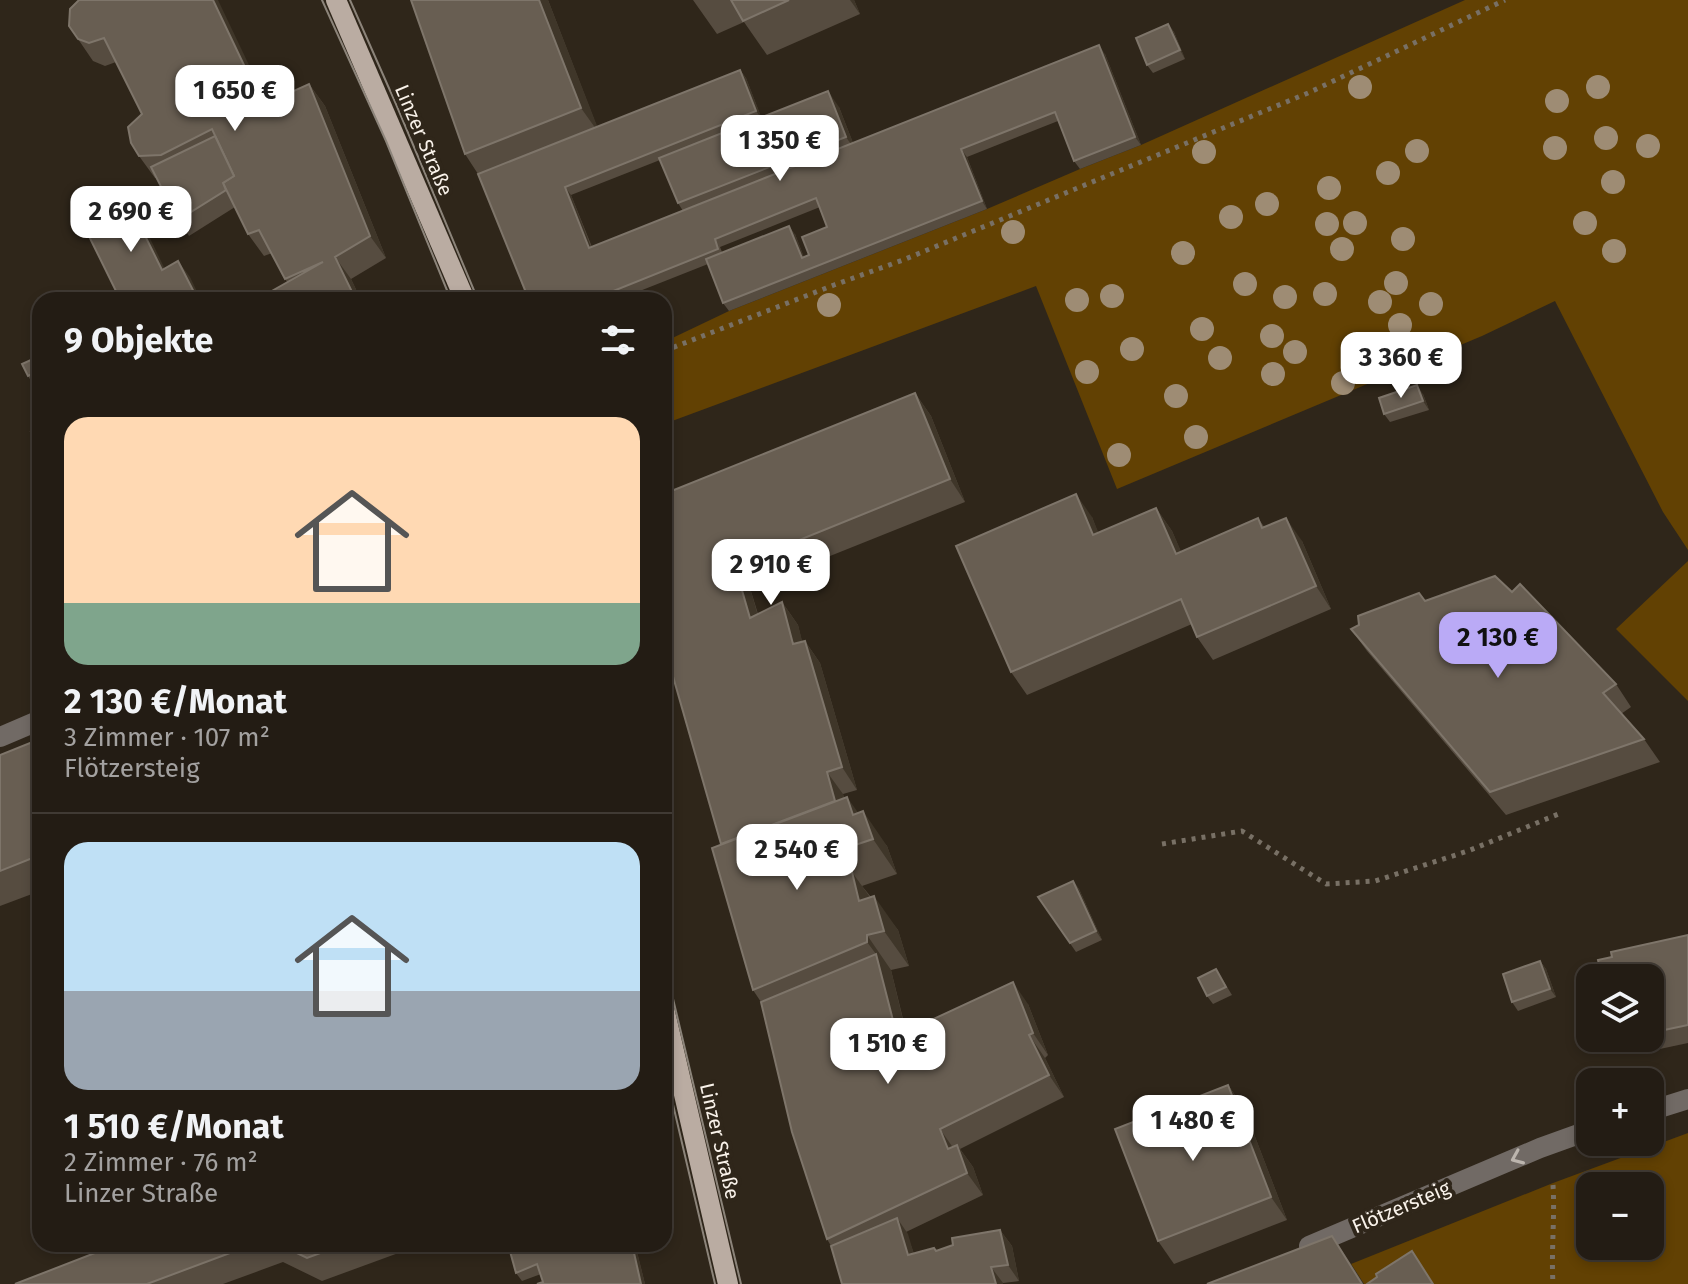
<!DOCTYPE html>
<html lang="de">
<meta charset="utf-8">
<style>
body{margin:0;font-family:"Fira Sans",sans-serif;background:#2f2922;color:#f1f3f6;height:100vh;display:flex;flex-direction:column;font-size:30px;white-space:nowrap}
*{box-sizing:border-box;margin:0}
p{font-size:26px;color:#a3a1a0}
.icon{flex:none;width:44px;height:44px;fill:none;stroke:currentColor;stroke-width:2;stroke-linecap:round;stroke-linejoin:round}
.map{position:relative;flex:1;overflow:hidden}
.panel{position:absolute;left:32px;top:292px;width:640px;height:960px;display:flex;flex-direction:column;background:#231c14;border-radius:24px;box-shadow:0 4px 12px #0003,0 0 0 2px #403a34}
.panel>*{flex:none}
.fabs{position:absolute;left:1576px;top:964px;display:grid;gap:16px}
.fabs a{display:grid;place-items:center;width:88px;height:88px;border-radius:16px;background:#231c14;box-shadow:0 4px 12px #0003,0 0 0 2px #403a34;font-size:40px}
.price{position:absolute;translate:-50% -68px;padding:0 18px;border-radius:16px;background:#fff;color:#222;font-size:26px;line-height:52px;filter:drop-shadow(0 2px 4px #0008)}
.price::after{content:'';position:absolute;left:50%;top:48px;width:24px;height:18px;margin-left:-12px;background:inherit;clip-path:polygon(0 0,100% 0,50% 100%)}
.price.current{background:#baaaf6;color:#111}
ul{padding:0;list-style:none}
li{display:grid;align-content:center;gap:16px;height:424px;padding:0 32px}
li+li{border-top:2px solid #403a34}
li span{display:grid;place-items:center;height:248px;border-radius:24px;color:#555}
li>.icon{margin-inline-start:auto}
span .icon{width:144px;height:144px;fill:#fffc;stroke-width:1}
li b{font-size:34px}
h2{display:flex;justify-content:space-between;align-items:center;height:96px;padding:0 32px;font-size:34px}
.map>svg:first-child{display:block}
</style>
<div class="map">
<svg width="1688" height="1284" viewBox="0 0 1688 1284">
<rect width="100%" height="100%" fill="#2f261a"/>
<g fill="#624103" fill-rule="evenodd">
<polygon points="1465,0 1688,0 1688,550 1663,512 1555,301 1482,336 1117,489 1036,286 664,424 664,342 729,311 987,209 1080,169 1141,145"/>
<polygon points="1688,561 1688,701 1616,629"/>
<path d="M1688 1133V1284H1364L1351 1264 1553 1183ZM1590 1186H1650V1246H1590Z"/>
</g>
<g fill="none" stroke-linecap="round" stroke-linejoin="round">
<g stroke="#787065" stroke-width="5" stroke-dasharray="4 6" stroke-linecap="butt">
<polyline points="664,351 834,285 903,260 1308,93 1505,0"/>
<polyline points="1162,844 1242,831 1326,884 1375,881 1468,851 1561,813"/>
<path d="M1553 1185C1555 1218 1551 1251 1553 1284"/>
</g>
<g stroke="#716a65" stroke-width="20">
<polyline points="0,737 40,720"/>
<polyline points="1650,1111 1688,1099"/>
<polyline points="1309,1246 1540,1148 1590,1130"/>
</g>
<g stroke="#baaca2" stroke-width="20">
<polyline points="336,0 465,300"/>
<polyline points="664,1008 728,1284"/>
</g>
<g stroke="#8c847a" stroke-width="2">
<polyline points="322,0 386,141 451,300"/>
<polyline points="350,0 396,104 478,300"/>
<polyline points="664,961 741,1284"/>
<polyline points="664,1066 715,1284"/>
</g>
</g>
<g fill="#9e8c74">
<circle cx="1360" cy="87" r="12"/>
<circle cx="1598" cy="87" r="12"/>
<circle cx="1557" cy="101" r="12"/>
<circle cx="1606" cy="138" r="12"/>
<circle cx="1648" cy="146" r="12"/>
<circle cx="1555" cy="148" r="12"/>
<circle cx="1417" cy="151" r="12"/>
<circle cx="1204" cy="152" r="12"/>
<circle cx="1388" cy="173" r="12"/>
<circle cx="1613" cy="182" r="12"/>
<circle cx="1329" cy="188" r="12"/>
<circle cx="1267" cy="204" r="12"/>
<circle cx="1231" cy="217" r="12"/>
<circle cx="1355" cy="223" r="12"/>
<circle cx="1585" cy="223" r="12"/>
<circle cx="1327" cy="224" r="12"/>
<circle cx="1013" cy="232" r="12"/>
<circle cx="1403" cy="239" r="12"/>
<circle cx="1342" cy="249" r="12"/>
<circle cx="1614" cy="251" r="12"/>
<circle cx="1183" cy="253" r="12"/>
<circle cx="1396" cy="283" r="12"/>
<circle cx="1245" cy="284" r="12"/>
<circle cx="1325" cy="294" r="12"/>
<circle cx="1112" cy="296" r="12"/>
<circle cx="1285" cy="297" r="12"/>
<circle cx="1077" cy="300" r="12"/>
<circle cx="1380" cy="302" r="12"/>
<circle cx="1431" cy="304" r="12"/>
<circle cx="829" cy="305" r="12"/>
<circle cx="1400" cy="325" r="12"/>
<circle cx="1202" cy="329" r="12"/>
<circle cx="1272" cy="336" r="12"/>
<circle cx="1132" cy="349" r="12"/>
<circle cx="1295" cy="352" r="12"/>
<circle cx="1220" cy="358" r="12"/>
<circle cx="1087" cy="372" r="12"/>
<circle cx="1273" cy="374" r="12"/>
<circle cx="1343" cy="383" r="12"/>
<circle cx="1176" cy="396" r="12"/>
<circle cx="1196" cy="437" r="12"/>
<circle cx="1119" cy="455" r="12"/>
</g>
<g fill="#564c40" fill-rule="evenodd">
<polygon points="79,0 268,103 309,84 325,106 386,258 351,279 361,300 256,300 287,282 272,253 264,256 248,234 235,207 189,236 178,220 157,178 155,178 139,156 142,114 116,62 105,66 93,61 78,39"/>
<path d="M411 0H548L597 127 740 70 746 78 761 117 839 107 853 143 1105 54 1141 145 1080 169 1074 161 1058 121 967 157 987 209 729 311 723 303 708 264 617 300H529L478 174 465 154ZM660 160 678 203 683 211 592 247 571 195ZM820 207 827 227 809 255 804 258 795 234 722 252 720 247Z"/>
<polygon points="693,0 854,0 860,14 767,55 744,22 717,34"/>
<polygon points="1168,24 1174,32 1185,59 1153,73 1147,65"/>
<polygon points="40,369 40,381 33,384 28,376"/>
<polygon points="915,393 931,416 965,502 750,588 758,614 782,602 798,625 802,642 805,641 820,663 857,790 843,794 844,798 887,846 897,874 862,886 898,930 909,966 891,970 906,1031 1028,1004 1048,1055 1045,1058 1064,1097 960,1149 973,1167 983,1195 906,1232 914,1254 936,1251 1000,1230 1012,1246 1019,1281 1003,1283 831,1246 827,1239 761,1002 753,990 664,494"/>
<polygon points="1423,394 1429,410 1390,422 1384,414"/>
<polygon points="1156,508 1172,531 1181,552 1258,518 1265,528 1302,541 1331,609 1213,660 1197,637 1192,624 1027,695 1011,672 1092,517 1098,533"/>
<polygon points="1512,592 1616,684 1631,707 1621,714 1644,739 1660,762 1506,815 1367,651 1351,629 1425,601"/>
<polygon points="40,739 40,891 0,906 0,755"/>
<polygon points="1073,881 1079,889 1102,940 1076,952 1038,897"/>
<polygon points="1688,935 1688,1043 1641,1053 1631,1039 1624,1041 1622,1038 1650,1038 1650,978 1612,957"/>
<polygon points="1540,961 1546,969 1556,997 1518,1011 1512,1002"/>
<polygon points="1216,969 1232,995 1213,1004 1207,996"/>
<polygon points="1228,1085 1244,1108 1287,1220 1174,1264 1158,1241"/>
<polygon points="118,1244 423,1244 322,1281 283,1262 223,1284 15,1284"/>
<polygon points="508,1244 635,1244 645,1284 537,1284 543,1282 541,1274 522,1281 516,1273"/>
</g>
<g fill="#3f3629">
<polygon points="213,0 218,0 279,128 263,105"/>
<polygon points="539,0 548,0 601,136 581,108"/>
<polygon points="850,0 854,0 860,14"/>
<polygon points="1168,24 1174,32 1185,59 1180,50"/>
<polygon points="1099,45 1105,54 1141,145 1135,137"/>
<polygon points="740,70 746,78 762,119 756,111"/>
<polygon points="309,84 325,106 386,258 370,236"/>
<polygon points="828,91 839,107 857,153 846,137"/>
<polygon points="961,149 967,157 987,209 982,201"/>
<polygon points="565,187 571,195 595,257 589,248"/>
<polygon points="122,189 134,205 173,286 162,270"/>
<polygon points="789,226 795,234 808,267 802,258"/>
<polygon points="335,257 351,279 361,300 356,300"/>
<polygon points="178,261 190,277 201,300 198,300"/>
<polygon points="1417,385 1423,394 1429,410 1423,401"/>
<polygon points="915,393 931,416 965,502 950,479"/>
<polygon points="1076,494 1092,517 1109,558 1093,535"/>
<polygon points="1156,508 1172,531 1192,576 1176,554"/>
<polygon points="1286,518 1302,541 1331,609 1316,586"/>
<polygon points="735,566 750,588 765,640 750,618"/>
<polygon points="782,602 798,625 809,667 793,644"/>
<polygon points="805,641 820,663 857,790 842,767"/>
<polygon points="827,772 843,794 855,838 839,815"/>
<polygon points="847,797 869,828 863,811 887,846 897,874 873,839 853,815"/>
<polygon points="837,851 853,873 852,872 877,907 859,901 846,875"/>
<polygon points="1073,881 1079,889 1102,940 1096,931"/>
<polygon points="874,896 898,930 909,966 884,931"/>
<polygon points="867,935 891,970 912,1058 897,1036 876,954 867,942"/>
<polygon points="1540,961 1546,969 1556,997 1550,989"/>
<polygon points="1013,982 1028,1004 1048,1055 1033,1033"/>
<polygon points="1029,1035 1045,1058 1064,1097 1049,1075"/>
<polygon points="1228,1085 1244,1108 1287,1220 1271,1197"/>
<polygon points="940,1129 956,1152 948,1149"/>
<polygon points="957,1145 973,1167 983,1195 967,1173"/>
<polygon points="897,1218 908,1234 919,1271 908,1255"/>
<polygon points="1000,1230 1012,1246 1019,1281 1008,1265"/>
<polygon points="1332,1236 1351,1264 1364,1284 1362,1284"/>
<polygon points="632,1244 635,1244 645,1284 641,1284"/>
<polygon points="991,1267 1003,1283 1003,1284 996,1284"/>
</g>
<g fill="#685e52" stroke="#7e756a" stroke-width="2">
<polygon points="79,0 213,0 263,105 309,84 370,236 335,257 356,300 256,300 323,262 285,279 259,230 248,234 223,183 234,176 212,129 161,155 139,156 131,143 128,127 142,114 104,38 89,43 78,39 69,26 70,9"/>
<polygon points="411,0 539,0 581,108 465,154"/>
<polygon points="731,0 789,0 743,21"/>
<polygon points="1168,24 1180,50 1147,65 1136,38"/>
<polygon points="1099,45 1135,137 1074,161 1055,112 961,149 982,201 723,303 706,259 789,226 802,258 809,255 802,237 827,227 816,198 715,239 718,249 591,300 529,300 478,174 740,70 756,111 565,187 589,248"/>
<polygon points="828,91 846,137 678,203 659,158"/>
<polygon points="215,136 234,176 223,183 226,190 178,220 151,167"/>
<polygon points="122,189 162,270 178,261 198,300 103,300 117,293 77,212"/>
<polygon points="33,359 40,370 28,376 22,364"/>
<polygon points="1417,385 1423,401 1384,414 1379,398"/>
<polygon points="915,393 950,479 735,566 750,618 782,602 793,644 805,641 842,767 827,772 835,801 721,844 664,645 664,494"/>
<polygon points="40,427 40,451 31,432"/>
<polygon points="1076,494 1093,535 1156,508 1176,554 1258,518 1262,528 1286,518 1316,586 1197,637 1181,599 1011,672 956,546"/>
<polygon points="1495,576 1512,592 1520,584 1616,684 1603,693 1644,739 1490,792 1351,629 1359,625 1358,616 1419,593 1425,601"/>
<polygon points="40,739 40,855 0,871 0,755"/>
<polygon points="847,797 853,815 863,811 873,839 837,851 846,875 852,872 859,901 874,896 884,931 867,935 867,942 753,990 712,848"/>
<polygon points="1073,881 1096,931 1070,943 1038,897"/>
<polygon points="1688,935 1688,1025 1650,1033 1650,978 1602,978 1598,960 1612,957 1611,952"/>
<polygon points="876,954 897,1036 1013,982 1033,1033 1029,1035 1049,1075 940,1129 948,1149 957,1145 967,1173 827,1239 792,1132 761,1002"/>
<polygon points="1540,961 1550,989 1512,1002 1503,974"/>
<polygon points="1216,969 1226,987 1207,996 1198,978"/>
<polygon points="1228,1085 1271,1197 1158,1241 1115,1129"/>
<polygon points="897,1218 908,1255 934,1248 936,1251 953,1245 952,1238 1000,1230 1008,1265 991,1267 996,1284 842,1284 831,1246"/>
<polygon points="1332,1236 1362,1284 1207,1284"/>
<polygon points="118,1244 254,1244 147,1284 15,1284"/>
<polygon points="278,1244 345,1244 307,1258"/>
<polygon points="508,1244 632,1244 641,1284 537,1284 543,1282 537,1264 516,1273"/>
<polygon points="1412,1251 1433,1284 1367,1284 1377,1277 1376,1274"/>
</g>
<defs><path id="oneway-chevron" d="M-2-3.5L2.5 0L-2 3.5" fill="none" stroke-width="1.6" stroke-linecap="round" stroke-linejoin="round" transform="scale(2)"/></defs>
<use stroke="#bcb5ae" href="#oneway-chevron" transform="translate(1517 1158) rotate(157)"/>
<g text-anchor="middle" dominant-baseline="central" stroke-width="8" stroke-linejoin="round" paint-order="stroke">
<g font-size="20" fill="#f9f2ea" stroke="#2f261a">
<text transform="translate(424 140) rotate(67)">Linzer Straße</text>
<text transform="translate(720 1141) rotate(77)">Linzer Straße</text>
<text transform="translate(1401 1207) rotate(-23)">Flötzersteig</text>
</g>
</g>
</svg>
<div class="fabs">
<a><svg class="icon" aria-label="layers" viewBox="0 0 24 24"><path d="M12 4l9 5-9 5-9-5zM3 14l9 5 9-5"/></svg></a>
<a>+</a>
<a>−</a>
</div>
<b class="price" style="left:235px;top:133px">1 650 €</b>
<b class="price" style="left:780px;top:183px">1 350 €</b>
<b class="price" style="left:131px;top:254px">2 690 €</b>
<b class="price" style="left:1401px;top:400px">3 360 €</b>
<b class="price" style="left:771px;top:607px">2 910 €</b>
<b class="price current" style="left:1498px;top:680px">2 130 €</b>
<b class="price" style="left:797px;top:892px">2 540 €</b>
<b class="price" style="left:888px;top:1086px">1 510 €</b>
<b class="price" style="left:1193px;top:1163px">1 480 €</b>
<section class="panel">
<h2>9 Objekte<svg class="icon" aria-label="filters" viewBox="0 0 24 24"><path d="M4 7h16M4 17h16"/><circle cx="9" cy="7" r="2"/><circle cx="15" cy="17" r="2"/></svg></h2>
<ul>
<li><span style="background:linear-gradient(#ffd9b3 75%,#7fa58c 0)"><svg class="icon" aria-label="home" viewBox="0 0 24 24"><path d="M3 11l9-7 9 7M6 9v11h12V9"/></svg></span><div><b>2 130 €/Monat</b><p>3 Zimmer · 107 m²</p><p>Flötzersteig</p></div></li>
<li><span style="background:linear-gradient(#bfe0f5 60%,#9aa5b1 0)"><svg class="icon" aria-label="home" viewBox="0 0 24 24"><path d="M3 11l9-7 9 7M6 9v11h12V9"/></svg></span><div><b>1 510 €/Monat</b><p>2 Zimmer · 76 m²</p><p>Linzer Straße</p></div></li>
</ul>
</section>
</div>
